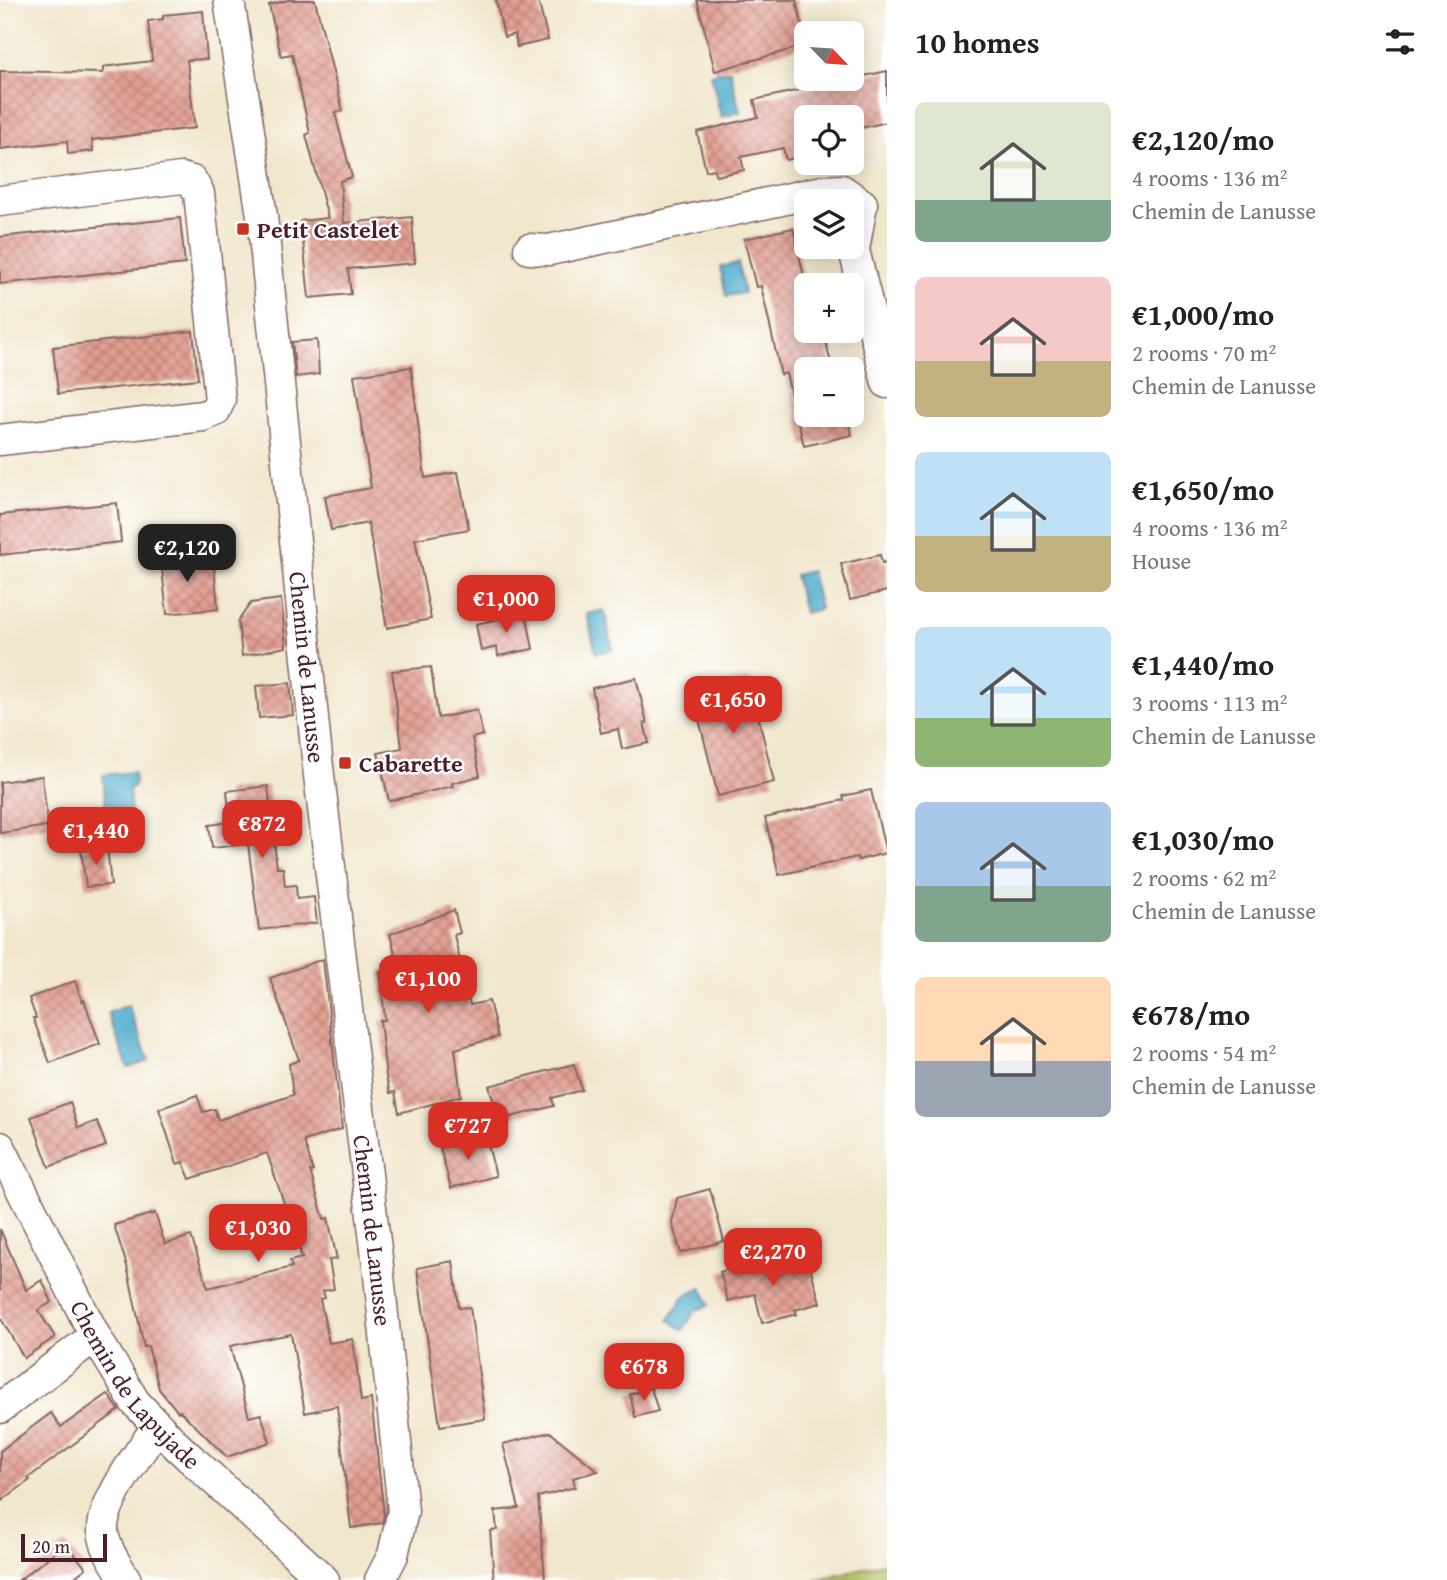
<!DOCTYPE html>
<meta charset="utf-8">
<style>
body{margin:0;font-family:"Gentium Book Plus",serif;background:#f6f6f6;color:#222;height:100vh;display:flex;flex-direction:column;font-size:26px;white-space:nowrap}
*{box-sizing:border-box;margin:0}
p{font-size:23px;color:#767676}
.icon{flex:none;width:38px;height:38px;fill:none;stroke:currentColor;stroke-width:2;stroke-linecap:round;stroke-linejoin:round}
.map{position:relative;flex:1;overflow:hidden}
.drawer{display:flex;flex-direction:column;background:#fff;width:560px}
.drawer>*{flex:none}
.needle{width:46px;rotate:115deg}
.tools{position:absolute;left:794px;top:21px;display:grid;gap:14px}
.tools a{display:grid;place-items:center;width:70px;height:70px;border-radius:10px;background:#fff;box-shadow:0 4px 18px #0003;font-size:35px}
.scale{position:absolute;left:21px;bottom:18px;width:86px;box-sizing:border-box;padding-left:7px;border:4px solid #4a1f2b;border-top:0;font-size:19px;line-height:24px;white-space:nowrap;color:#4a1f2b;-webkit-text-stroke:5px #fff;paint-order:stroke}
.price{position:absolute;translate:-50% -60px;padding:0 16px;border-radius:14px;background:#d93025;color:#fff;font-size:23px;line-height:46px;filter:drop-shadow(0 2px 4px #0008)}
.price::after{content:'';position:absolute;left:50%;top:42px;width:21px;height:16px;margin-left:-10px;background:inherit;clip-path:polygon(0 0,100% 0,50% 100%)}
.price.selected{background:#222;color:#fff}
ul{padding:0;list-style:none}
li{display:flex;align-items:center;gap:21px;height:175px;padding:0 28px}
li span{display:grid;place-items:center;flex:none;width:196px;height:140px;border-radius:10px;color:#555}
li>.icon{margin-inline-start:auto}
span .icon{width:84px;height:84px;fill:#fffc;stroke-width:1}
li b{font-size:30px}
h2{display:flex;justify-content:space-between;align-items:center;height:84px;padding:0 28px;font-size:30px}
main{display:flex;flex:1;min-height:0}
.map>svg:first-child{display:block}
</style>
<main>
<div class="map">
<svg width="887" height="1580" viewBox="0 0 887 1580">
<defs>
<pattern id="building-cross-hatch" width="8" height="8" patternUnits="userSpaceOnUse" patternTransform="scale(1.75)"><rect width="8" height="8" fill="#e29e91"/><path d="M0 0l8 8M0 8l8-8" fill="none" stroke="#b98077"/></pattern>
</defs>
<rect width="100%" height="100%" fill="#fff"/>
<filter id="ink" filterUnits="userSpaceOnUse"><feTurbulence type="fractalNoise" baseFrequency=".0143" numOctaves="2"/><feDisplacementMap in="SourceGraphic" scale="14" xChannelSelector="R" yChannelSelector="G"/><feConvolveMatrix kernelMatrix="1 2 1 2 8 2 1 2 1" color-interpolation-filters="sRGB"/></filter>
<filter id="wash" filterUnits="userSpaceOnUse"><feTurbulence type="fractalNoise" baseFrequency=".00686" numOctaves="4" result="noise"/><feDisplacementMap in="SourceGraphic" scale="28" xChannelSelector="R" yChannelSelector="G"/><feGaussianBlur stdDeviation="1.57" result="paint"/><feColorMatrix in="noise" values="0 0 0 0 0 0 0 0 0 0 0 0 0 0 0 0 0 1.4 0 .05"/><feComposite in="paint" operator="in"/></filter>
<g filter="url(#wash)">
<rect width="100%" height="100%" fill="#f1e7cd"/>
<polygon fill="#adbc5e" stroke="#7c6e44" stroke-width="2" points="887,1562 887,1580 815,1580"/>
<g fill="#4fadcd" stroke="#4c667c" stroke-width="2">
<polygon points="730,70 740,112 721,117 711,74"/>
<polygon points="738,263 744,293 726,296 720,267"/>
<polygon points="811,571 820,609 804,613 795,575"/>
<polygon points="604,610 613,650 596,653 587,614"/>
<polygon points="134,772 135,784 129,790 132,822 107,824 103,775"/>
<polygon points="128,1005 149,1061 128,1068 108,1013"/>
<polygon points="702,1288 709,1305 695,1311 683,1330 669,1320 684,1296"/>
</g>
<g id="blocks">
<g fill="url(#building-cross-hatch)">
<polygon points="288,0 315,0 332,68 343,111 335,113 352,177 340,181 344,223 412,217 415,263 348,269 351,294 309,298 301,221 328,218 306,135 310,133 292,54 281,56 269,5"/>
<polygon points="496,0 538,0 548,40 517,47 515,34 504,37"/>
<polygon points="697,0 796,0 807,45 715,71"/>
<polygon points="203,11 207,59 187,60 195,128 92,140 93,151 68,154 67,141 0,149 0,71 103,73 103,67 152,61 148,21 163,19 163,15"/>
<polygon points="887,71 887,122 853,130 852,117 807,117 807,155 786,160 783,148 741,157 744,170 716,176 714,169 706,171 697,132 758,117 754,100"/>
<polygon points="180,218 185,264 0,284 0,237"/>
<polygon points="793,228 807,290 807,331 823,331 831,363 807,369 807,415 847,415 852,435 804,446 786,373 781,375 761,286 756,287 744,239"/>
<polygon points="193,331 198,379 58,394 53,347"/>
<polygon points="317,340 319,374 296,377 292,342"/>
<polygon points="411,367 425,478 458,472 469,529 415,539 431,619 387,628 368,523 331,530 325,496 371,488 354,375"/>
<polygon points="117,503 121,542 0,555 0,515"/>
<polygon points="185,548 187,568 214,565 218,609 167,614 160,551"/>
<polygon points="880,555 882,563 887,562 887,591 850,600 841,564"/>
<polygon points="281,599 286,647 242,656 238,621 251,603"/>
<polygon points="526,613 533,649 498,656 497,647 481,651 476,624"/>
<polygon points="431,667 438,718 477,710 483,735 472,738 480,776 452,783 453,786 389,801 378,753 402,748 392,671"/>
<polygon points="636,678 647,723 644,723 649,743 622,749 618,729 601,733 592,688"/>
<polygon points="749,678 774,782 718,796 699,719 696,720 689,692"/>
<polygon points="290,683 293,715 259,718 256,686"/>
<polygon points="42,776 48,826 0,833 0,782"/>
<polygon points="268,786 277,868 283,868 285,886 296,885 297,899 314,897 317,923 259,930 248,844 212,848 209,825 230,822 227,791"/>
<polygon points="871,790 886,853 858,860 857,857 779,875 765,818 844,800 843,796"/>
<polygon points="107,847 111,885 86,887 81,850"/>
<polygon points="454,910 460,933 454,935 470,1005 489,1001 498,1037 455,1049 461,1096 399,1113 395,1092 390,1093 386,1077 380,1020 385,1020 380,972 399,969 390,934"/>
<polygon points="323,959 342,1129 304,1141 313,1171 310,1171 324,1219 328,1218 337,1259 329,1260 334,1289 323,1291 325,1298 320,1299 329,1343 353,1339 361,1401 371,1399 384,1515 382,1523 351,1528 337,1406 305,1413 291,1334 230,1346 249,1417 261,1414 270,1442 227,1457 180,1411 178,1412 159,1389 148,1346 144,1347 127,1266 114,1225 155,1213 165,1244 191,1236 208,1288 292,1267 290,1261 302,1258 290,1215 288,1215 267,1153 190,1179 183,1162 177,1164 159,1109 197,1095 203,1112 215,1109 218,1120 293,1095 289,1064 299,1060 270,978"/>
<polygon points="75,981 82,1001 84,1000 100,1044 50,1063 33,1018 36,1018 29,998"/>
<polygon points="574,1064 582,1090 552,1098 554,1106 499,1120 489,1086"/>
<polygon points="70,1102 78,1128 97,1121 106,1146 49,1167 31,1117"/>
<polygon points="486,1137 496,1176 451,1188 440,1148"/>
<polygon points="710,1189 724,1241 681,1253 672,1223 677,1198"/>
<polygon points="0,1229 26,1290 42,1280 52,1302 38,1310 55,1337 24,1358 0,1317"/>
<polygon points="453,1261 459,1308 470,1307 485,1419 440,1426 417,1268"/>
<polygon points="756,1262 758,1269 783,1262 785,1270 809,1263 820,1303 795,1310 797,1314 762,1323 755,1294 728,1301 720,1272"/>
<polygon points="651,1388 658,1411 635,1417 630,1394"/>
<polygon points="108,1394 119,1410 28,1478 30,1480 0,1502 0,1451 51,1413 61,1427"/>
<polygon points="550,1432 598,1471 573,1478 575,1487 538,1497 545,1580 494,1580 490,1531 497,1530 495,1511 519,1508 503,1444"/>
<polygon points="66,1544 86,1568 71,1580 19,1580"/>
</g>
</g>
</g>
<g filter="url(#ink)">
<use href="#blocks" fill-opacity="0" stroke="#846564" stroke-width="2"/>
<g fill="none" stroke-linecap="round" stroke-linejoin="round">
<defs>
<g id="minor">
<path id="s1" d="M229 0 262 216 318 767 378 1266 403 1511 393 1555 380 1580"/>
<polyline points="0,201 181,178 192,181 199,193 220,400 215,411 203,416 0,440"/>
<polyline points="529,249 549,250 823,191 842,190 862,204 854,250 887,383"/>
<path id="s2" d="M0 1147 95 1336 135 1402 178 1447 324 1580"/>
<polyline points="0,1408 95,1336"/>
<path d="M126 1580C117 1565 105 1549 103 1531 101 1504 142 1448 158 1426"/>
</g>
</defs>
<use href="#minor" stroke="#846564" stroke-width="33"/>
<use href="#minor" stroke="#fff" stroke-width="30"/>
</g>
</g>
<g fill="#c8321e" stroke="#fff" stroke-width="2.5">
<rect x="236" y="222" width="14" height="14" rx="3.5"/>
<rect x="338" y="756" width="14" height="14" rx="3.5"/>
</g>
<g text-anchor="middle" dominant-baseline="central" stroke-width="5" stroke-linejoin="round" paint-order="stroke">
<g font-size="24" font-weight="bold" fill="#4a1f2b" stroke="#fff" text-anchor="start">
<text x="257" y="229">Petit Castelet</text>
<text x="359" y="763">Cabarette</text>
</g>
<g font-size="24" fill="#4a1f2b" stroke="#fff">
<text stroke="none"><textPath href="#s1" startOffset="672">Chemin de Lanusse</textPath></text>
<text stroke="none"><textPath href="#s1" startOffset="1239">Chemin de Lanusse</textPath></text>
<text stroke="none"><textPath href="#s2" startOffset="275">Chemin de Lapujade</textPath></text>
</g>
</g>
</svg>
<div class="tools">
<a><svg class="needle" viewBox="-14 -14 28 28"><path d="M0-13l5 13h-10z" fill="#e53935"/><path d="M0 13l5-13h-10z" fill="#767676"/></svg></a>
<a><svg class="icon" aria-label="locate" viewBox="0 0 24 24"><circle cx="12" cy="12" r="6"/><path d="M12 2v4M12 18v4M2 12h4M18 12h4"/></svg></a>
<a><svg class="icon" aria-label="layers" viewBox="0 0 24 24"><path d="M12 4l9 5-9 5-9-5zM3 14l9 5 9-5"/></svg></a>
<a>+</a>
<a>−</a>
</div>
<div class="scale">20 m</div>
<b class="price selected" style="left:187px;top:584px">€2,120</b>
<b class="price" style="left:506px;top:635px">€1,000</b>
<b class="price" style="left:733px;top:736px">€1,650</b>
<b class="price" style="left:262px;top:860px">€872</b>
<b class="price" style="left:96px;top:867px">€1,440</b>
<b class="price" style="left:428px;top:1015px">€1,100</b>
<b class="price" style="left:468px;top:1162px">€727</b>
<b class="price" style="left:258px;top:1264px">€1,030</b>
<b class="price" style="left:773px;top:1288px">€2,270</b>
<b class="price" style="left:644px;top:1403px">€678</b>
</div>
<section class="drawer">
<h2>10 homes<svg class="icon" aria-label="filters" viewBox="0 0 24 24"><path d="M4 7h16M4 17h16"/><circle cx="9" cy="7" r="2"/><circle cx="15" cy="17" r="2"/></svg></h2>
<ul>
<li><span style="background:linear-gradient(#dfe7d0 70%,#7fa58c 0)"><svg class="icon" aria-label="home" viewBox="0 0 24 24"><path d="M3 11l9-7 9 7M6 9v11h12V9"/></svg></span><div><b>€2,120/mo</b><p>4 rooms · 136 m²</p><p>Chemin de Lanusse</p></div></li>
<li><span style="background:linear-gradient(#f6c9c9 60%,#c2b280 0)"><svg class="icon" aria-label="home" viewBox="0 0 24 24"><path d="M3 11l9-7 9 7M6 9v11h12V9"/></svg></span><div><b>€1,000/mo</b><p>2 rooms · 70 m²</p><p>Chemin de Lanusse</p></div></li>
<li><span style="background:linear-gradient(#bfe0f5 60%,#c2b280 0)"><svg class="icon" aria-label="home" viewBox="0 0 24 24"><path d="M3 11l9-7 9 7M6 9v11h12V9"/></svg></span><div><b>€1,650/mo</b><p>4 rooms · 136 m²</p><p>House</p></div></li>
<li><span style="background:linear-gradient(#bfe0f5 65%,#8fb573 0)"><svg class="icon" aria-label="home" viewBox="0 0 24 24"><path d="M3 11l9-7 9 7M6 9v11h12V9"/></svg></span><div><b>€1,440/mo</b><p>3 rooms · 113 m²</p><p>Chemin de Lanusse</p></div></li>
<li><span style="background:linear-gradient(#a9c7e8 60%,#7fa58c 0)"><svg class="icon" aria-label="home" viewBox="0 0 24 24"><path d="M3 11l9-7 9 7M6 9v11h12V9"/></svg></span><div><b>€1,030/mo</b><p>2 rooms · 62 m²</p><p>Chemin de Lanusse</p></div></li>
<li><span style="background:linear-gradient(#ffd9b3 60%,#9aa5b1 0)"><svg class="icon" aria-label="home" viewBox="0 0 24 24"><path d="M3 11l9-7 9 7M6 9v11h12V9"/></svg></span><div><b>€678/mo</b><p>2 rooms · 54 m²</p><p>Chemin de Lanusse</p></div></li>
</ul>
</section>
</main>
